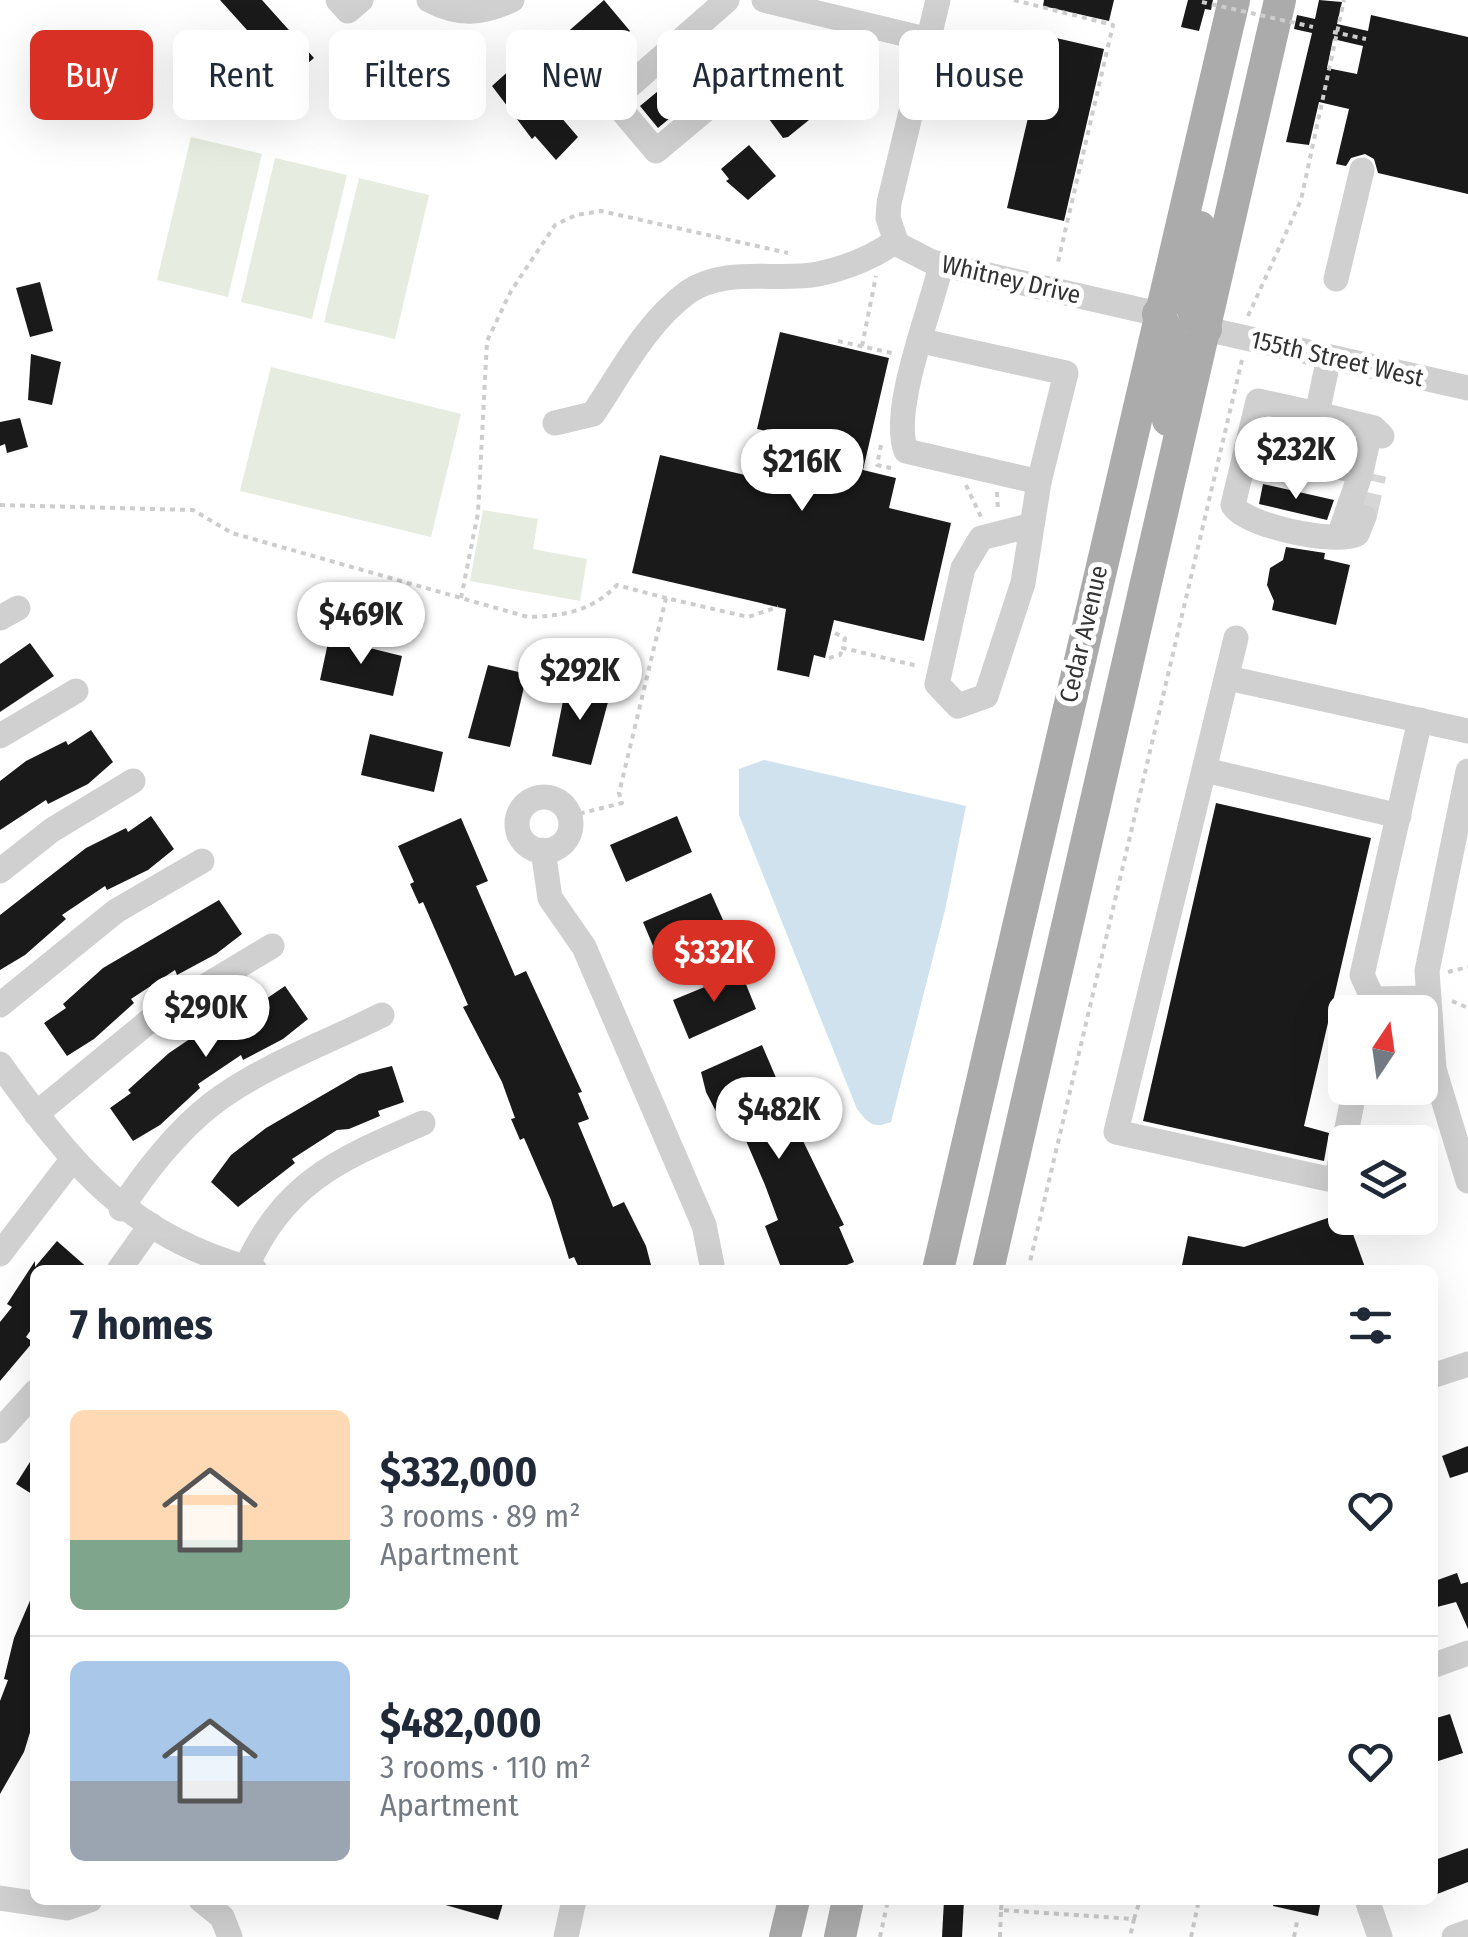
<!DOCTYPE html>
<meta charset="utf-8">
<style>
body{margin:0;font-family:"Fira Sans Condensed",sans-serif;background:#f2f2f3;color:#1f2937;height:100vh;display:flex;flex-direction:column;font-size:38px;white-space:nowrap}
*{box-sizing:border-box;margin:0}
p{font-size:32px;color:#747a83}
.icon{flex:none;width:55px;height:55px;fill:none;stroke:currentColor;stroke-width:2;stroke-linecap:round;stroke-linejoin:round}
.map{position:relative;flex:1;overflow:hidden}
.panel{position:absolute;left:30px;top:1265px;width:1408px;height:640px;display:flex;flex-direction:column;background:#fff;border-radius:15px;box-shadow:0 10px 40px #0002}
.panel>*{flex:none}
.banner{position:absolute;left:30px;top:30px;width:1410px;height:90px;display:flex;gap:20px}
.needle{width:65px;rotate:13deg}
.buttons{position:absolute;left:1328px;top:995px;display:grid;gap:20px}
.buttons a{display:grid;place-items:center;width:110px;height:110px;border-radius:15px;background:#fff;box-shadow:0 10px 40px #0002;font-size:50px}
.price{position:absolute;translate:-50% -85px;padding:0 22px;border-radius:35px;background:#fff;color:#222;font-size:32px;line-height:65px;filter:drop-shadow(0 2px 5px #0008)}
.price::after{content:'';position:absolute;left:50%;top:60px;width:30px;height:22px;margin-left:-15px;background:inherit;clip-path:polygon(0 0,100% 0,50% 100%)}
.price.current{background:#d93025;color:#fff}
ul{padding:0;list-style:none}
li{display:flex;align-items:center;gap:30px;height:250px;padding:0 40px}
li+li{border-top:2px solid #e0e1e3}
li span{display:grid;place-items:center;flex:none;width:280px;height:200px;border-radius:15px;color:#555}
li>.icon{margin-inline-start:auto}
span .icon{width:120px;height:120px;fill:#fffc;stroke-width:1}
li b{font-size:42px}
h2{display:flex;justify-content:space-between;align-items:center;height:120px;padding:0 40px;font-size:42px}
.pill{padding:0 35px;border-radius:15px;background:#fff;box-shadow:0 10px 40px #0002;font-size:35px;line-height:90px}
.pill.current{background:#d93025;color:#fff}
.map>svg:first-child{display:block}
</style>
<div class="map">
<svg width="1468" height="1937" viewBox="0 0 1468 1937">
<rect width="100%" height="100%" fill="#fff"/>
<g fill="#e6ecdf">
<polygon points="191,137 262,154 228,297 157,280"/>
<polygon points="275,158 347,175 312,319 241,302"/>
<polygon points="359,178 429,195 395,339 324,322"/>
<polygon points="271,367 461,414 431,537 240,491"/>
<polygon points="483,510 538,519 533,549 587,559 580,601 470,581"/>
</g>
<path fill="#cfe2ee" d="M764 760 966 806 945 910 891 1122C873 1129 869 1124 857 1109L739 815V769Z"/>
<g fill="#1a1a1a" fill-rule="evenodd">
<polygon points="220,0 262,0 314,58 283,84 259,55 265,50"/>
<polygon points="604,0 630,31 548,102 578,137 556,160 535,136 532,139 492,86 512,68 522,72"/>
<polygon points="1044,0 1114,0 1109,21 1043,6"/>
<polygon points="1188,0 1213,0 1211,10 1205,9 1199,31 1181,27"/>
<path d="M1319 0 1342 2 1337 24 1368 31 1371 15 1468 37V194L1378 173 1374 159 1365 154 1351 158 1346 166 1336 164 1349 109 1319 102 1309 145 1286 142 1312 33 1294 29 1297 15 1315 19ZM1333 39 1363 46 1357 74 1327 68Z"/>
<polygon points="427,31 454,61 383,120 333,66 355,48 378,75"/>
<polygon points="1030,32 1104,49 1064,221 1007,208 1037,79 1020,75"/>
<polygon points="744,44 765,68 768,65 809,120 788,137 783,138 744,85 740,88 722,66"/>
<polygon points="669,82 688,103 658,128 640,106"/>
<polygon points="749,145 776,176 748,200 726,181 729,179 721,169"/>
<polygon points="40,282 53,331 30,337 16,288"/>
<polygon points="780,332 889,358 863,470 896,478 889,508 951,523 924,641 834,620 825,658 814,655 809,677 777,670 786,609 632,573 660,455 766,480 771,462 785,466 792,437 757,429"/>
<polygon points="31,354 61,362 52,405 28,400"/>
<polygon points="20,418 28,447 7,453 5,444 0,446 0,422"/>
<polygon points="1270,420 1352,439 1349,453 1267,435"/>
<polygon points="1263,484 1334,500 1327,520 1259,504"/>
<polygon points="1286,547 1325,553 1324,559 1350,565 1336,625 1272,610 1274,601 1267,585 1270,568 1283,560"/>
<polygon points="329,638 402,656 393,696 320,680"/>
<polygon points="30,643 54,676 0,712 0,664"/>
<polygon points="488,665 527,674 510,747 468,738"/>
<polygon points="567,681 611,691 591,765 552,756"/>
<polygon points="91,730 113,762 88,784 48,804 46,800 0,830 0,781 26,761 66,741 68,745"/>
<polygon points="370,734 443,752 434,792 361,775"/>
<polygon points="1216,803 1371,838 1304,1126 1329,1133 1324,1161 1143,1121"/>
<polygon points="151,816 174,849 148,870 107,890 105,886 62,915 66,919 25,955 0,970 0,915 86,848 126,828 128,832"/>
<polygon points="677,816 692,852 626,882 610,845"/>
<polygon points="461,818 488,881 476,886 495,930 515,976 526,971 582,1092 578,1093 589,1119 578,1123 613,1207 624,1202 646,1246 651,1265 639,1270 580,1270 574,1257 569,1259 551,1200 524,1138 520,1140 511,1119 515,1118 502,1082 463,1007 468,1005 423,902 419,904 410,884 414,882 398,846"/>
<polygon points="711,893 727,929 659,960 643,922"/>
<polygon points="219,900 242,934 216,954 177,975 175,970 131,999 134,1003 94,1039 67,1056 44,1023 66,1008 63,1004 103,968"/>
<polygon points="741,972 756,1009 689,1039 673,1000"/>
<polygon points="285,986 308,1019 283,1039 243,1060 241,1055 198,1084 200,1088 160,1125 133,1141 110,1108 131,1093 128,1090 169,1053 221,1018 261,997 263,1001"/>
<polygon points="762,1045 777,1080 782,1078 804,1143 844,1225 839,1227 854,1262 835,1270 782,1270 765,1226 778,1220 765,1185 741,1129 728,1135 706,1092 701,1072"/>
<polygon points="392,1066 404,1102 378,1111 380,1116 349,1129 337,1130 292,1159 295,1163 238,1207 211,1182 231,1155 266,1128 359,1074"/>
<polygon points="1345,1212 1366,1270 1181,1270 1188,1236 1244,1247"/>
<polygon points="57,1241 90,1270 35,1270 35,1324 26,1337 33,1342 0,1381 0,1322 12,1307 7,1304 35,1261 35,1267"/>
<polygon points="1468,1446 1468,1472 1450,1478 1442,1456"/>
<polygon points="35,1454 35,1496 16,1484"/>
<polygon points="1457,1573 1461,1584 1468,1582 1468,1629 1456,1602 1437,1607 1432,1596 1432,1582"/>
<polygon points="35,1589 35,1716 24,1752 0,1794 0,1701 8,1680 4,1679 14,1638"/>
<polygon points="1450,1714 1463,1753 1432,1763 1433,1719"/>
<polygon points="1468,1848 1468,1882 1432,1896 1432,1861"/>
<polygon points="442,1900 504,1900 498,1920 442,1904"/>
<polygon points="944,1900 964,1900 962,1937 942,1937"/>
<polygon points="1274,1900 1321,1900 1318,1916 1273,1906"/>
</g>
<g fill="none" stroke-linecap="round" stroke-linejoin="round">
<polyline stroke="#d6d6d6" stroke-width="25" stroke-dasharray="25 12" stroke-linecap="butt" points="1364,517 1374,474"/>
<g stroke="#cdcdcd" stroke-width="4" stroke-dasharray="5 5" stroke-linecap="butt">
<polyline points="1014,0 1113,25 1058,262"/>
<polyline points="1248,316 1301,200 1344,0"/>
<polyline points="838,341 892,353"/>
<polyline points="862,346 876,276"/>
<polyline points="881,445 877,465 891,468"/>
<polyline points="966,485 981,517"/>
<polyline points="997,492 998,511"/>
<path d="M0 505 193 510 232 533 528 617C564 616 592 611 617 585L666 598"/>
<polyline points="461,598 478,513 487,341 511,291 555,225 576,215 601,211 788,253"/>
<polyline points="835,633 845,638 843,648 918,666"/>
<polyline points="829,658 840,655 843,648"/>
<polyline points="570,816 622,803 619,793 666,598 748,617 778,607"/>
<polyline points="1448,972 1468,967"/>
<polyline points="1452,1001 1468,1008"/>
<polyline points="1028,1270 1242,360"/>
<polyline points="1001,1910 1002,1900"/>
<polyline points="1134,1919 1140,1900"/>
<polyline points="880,1937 888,1900"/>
<polyline points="1000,1937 1001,1910 1134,1919 1130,1937"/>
<polyline points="1191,1937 1199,1900"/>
<polyline points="1294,1937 1297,1922"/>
</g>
<g stroke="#d0d0d0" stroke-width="25">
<polyline points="338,0 348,11 361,0"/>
<path d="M429 0C459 16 482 14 512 0"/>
<polyline points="764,0 929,40"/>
<polyline points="938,0 889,203 888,218 897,244 932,262 1158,314"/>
<polyline points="666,53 711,105 656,151 613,100 727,0"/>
<polyline points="1336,279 1362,170"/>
<polyline points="1206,329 1468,388"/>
<path d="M922 341 1066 373 1039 482 906 451C890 410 931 310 941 265"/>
<path d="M1329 357 1317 414 1258 401 1233 505C1244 526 1337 545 1357 534L1364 517"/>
<polyline points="1317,414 1374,428 1382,436"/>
<path d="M555 423 593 414C622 371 646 323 688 292 726 266 777 282 818 274 847 268 872 258 896 241"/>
<polyline points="1247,447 1361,472 1371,428"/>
<polyline points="1032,525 981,538 963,568 937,684 958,706 986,696 1023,583 1039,482"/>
<polyline points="1339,536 1361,472"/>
<polyline points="0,618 18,608"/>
<polyline points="1236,638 1116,1132 1328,1179 1338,1173 1355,1088"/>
<polyline points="1228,678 1468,731"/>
<polyline points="0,736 76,691"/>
<polyline points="1205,770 1399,816"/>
<polyline points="1468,771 1427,971 1434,1069 1468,1181"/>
<circle cx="544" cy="824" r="27"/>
<polyline points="543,850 550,898 584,947 704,1225 713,1270"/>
<polyline points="0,871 52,830 133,781"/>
<polyline points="1373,999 1362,975 1420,720"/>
<polyline points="0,1005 116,911 202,861"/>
<polyline points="1370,1012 1373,999 1427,998"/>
<path d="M0 1064C73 1166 128 1236 255 1270"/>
<polyline points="36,1114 154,1017 272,946"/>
<path d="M121 1209C144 1173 178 1130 212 1104 262 1066 326 1043 382 1015"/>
<polyline points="0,1254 72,1160"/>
<path d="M246 1268C284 1181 341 1159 423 1123"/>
<polyline points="119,1270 151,1225"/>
<polyline points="1432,1376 1468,1364"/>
<polyline points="0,1431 35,1392"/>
<polyline points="1432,1666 1468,1653"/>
<polyline points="0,1898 67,1908 90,1900"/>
<polyline points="201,1900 222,1917 230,1937"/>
<polyline points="1367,1900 1380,1937"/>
<polyline points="566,1937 574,1900"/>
<polyline points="1454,1937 1468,1932"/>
</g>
<g stroke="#ababab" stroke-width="32">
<path d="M1200 227C1194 260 1177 306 1206 329"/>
<polyline points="1158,314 1174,342 1168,420"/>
<polyline points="938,1270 1234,0"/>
<polyline points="988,1270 1280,0"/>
<polyline points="785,1937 794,1900"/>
<polyline points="840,1937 848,1900"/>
</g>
<g stroke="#cdcdcd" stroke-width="4" stroke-dasharray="5 5" stroke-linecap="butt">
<polyline points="1202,2 1313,27"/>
<polyline points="1333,32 1366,39"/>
</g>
</g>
<g text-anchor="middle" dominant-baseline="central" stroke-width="10" stroke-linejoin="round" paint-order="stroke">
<g font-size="25" fill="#333" stroke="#fff">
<text transform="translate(1011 280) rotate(13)">Whitney Drive</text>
<text transform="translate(1337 359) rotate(13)">155th Street West</text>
<text transform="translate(1084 634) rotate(-77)">Cedar Avenue</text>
</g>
</g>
</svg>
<div class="buttons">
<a><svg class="needle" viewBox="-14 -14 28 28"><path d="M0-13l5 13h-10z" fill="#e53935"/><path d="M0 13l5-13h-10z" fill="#747a83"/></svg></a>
<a><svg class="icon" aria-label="layers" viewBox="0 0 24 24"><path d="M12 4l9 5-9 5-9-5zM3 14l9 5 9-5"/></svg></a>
</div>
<b class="price" style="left:1296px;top:502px">$232K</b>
<b class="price" style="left:802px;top:514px">$216K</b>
<b class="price" style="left:361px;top:667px">$469K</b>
<b class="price" style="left:580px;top:723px">$292K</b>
<b class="price current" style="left:714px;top:1005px">$332K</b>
<b class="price" style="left:206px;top:1060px">$290K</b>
<b class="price" style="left:779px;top:1162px">$482K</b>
<div class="banner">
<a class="pill current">Buy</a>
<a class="pill">Rent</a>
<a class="pill">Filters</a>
<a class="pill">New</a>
<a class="pill">Apartment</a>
<a class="pill">House</a>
</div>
<section class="panel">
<h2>7 homes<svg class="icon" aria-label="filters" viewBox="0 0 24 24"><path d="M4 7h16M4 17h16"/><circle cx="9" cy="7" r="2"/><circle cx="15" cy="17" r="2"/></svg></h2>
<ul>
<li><span style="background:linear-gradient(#ffd9b3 65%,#7fa58c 0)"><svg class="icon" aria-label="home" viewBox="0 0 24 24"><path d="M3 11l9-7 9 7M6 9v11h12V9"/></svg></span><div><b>$332,000</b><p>3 rooms · 89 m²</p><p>Apartment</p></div><svg class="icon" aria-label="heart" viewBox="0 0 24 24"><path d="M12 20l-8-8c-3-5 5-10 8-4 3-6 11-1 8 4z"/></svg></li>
<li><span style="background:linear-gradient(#a9c7e8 60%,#9aa5b1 0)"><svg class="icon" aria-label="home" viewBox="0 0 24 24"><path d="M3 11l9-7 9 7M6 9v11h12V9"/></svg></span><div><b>$482,000</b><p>3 rooms · 110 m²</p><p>Apartment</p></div><svg class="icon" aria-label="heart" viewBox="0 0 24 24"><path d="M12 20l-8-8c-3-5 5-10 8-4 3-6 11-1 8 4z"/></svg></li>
</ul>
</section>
</div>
